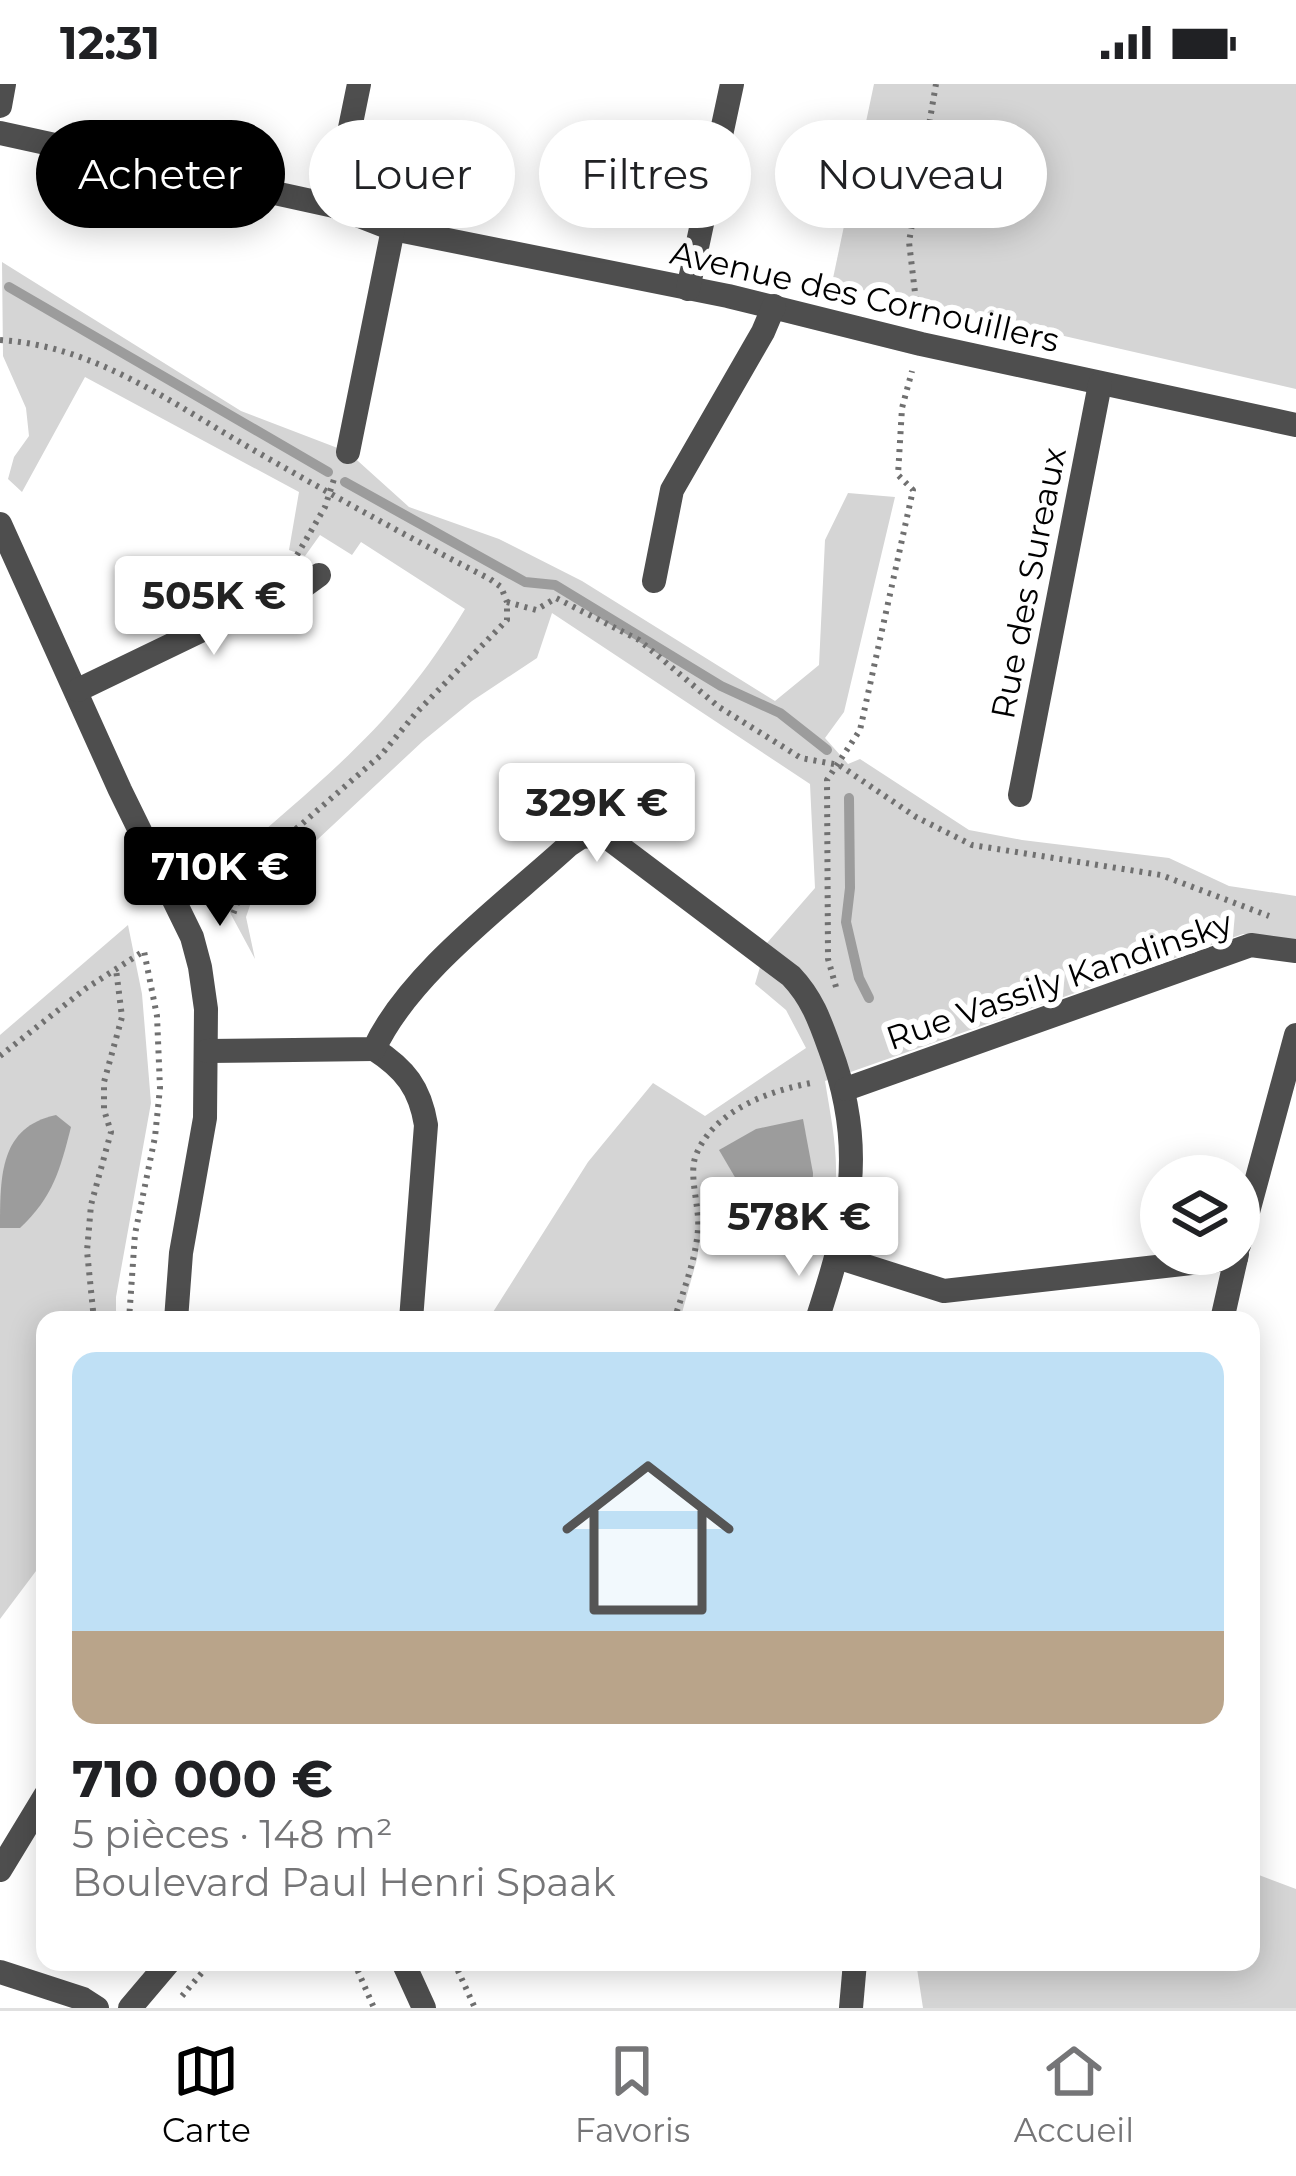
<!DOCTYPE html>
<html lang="fr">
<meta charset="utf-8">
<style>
body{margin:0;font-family:Montserrat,sans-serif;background:#f2f2f2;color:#202124;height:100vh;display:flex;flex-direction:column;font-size:45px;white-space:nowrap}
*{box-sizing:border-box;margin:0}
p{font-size:39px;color:#757577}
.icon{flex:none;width:66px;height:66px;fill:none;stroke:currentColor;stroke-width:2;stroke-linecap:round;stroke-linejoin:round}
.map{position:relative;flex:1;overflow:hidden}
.panel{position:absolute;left:36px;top:1227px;width:1224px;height:660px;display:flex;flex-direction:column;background:#fff;border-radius:24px;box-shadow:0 6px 30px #0003}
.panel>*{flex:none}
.guide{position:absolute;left:36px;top:36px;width:1224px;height:108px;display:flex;gap:24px}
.buttons{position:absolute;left:1140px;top:1071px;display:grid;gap:24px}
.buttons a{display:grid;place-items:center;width:120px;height:120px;border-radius:50%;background:#fff;box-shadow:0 6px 30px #0003;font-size:60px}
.price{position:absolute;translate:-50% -102px;padding:0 27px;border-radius:12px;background:#fff;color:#222;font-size:39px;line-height:78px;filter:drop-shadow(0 3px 6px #0008)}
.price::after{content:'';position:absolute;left:50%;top:72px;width:36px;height:27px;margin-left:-18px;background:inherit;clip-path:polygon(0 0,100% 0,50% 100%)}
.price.current{background:#000;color:#fff}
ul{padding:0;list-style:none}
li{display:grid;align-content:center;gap:24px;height:636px;padding:0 36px}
li span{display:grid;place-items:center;height:372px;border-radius:24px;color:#555}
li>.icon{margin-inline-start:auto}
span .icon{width:216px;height:216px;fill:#fffc;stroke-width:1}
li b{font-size:51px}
.tag{padding:0 42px;border-radius:54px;background:#fff;box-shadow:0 6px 30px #0003;font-size:42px;line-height:108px}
.tag.current{background:#000;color:#fff}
.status{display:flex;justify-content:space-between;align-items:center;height:84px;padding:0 60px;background:#fff;direction:ltr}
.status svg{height:33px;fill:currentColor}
.tab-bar{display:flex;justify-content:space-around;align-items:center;height:168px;border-top:3px solid #e0e0e0;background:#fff;font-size:33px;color:#757577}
.tab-bar a{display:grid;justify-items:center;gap:6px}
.tab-bar .current{color:#000}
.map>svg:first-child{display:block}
</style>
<div class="status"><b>12:31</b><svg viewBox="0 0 49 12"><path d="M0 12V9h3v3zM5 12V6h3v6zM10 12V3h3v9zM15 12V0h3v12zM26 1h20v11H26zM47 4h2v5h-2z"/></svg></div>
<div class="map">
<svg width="1296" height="1924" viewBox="0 0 1296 1924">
<rect width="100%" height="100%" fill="#fff"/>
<g fill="#d5d5d5">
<polygon points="874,0 1296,0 1296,305 832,199"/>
<path d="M2 178 241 327 348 368 409 423 499 455 582 497 775 617 819 581 825 456 848 409 895 413 844 628 825 654 848 680 860 675 969 746 1022 756 1169 774 1229 802 1296 812V862L1243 850 825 997C834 1053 848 1108 817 1161L702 1137 697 1175 680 1236H488L588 1078 653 999 705 1032 806 964 786 926 755 900 767 859 815 804 810 700 552 529 537 574 472 617 423 657 288 783 260 792 246 833 255 875 227 823 201 793C234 775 261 749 289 725 364 660 413 611 465 525L361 458 352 471 320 451 305 472 289 466 299 408 85 293 22 408 8 395 14 373 29 352 26 324 3 272Z"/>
<polygon points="128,841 142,910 151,1019 116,1213 116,1236 45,1236 45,1475 0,1535 0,951"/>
<polygon points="1251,1788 1296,1805 1296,1924 923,1924 916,1878 1251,1878"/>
</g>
<g fill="#9c9c9c">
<path d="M56 1031 71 1043C60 1086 53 1113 20 1144H0C0 1091 0 1043 56 1031Z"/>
<polygon points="803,1035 813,1089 811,1135 736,1095 719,1066 756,1045"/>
</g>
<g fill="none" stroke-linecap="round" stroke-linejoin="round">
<g stroke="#9c9c9c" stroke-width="10">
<polyline points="9,203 328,388"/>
<polyline points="345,398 525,498 555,501 721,602 780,629 827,666"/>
<polyline points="849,714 850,804 846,838 859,894 869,914"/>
</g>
<g stroke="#707070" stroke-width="6" stroke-dasharray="3 6" stroke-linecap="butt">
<polyline points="918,234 909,158 936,0"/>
<path d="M0 256C97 262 174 321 257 368 334 412 411 455 490 495L501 503 507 518V536L416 629 381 671 250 785 232 833"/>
<polyline points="297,471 325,423 335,392"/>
<polyline points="507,518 536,526 556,514 639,556 719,623 801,674 839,681 916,733 972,761 1161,791 1269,832"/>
<polyline points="836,903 828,875 827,696 860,646 913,406 898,391 902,324 912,287"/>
<polyline points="0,972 85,905 144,867 157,932 160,1004 155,1053 135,1150 129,1236"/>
<polyline points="94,1236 87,1167 91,1121 111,1048 104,1026 104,998 122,933 116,885"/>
<path d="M674 1236C683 1208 696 1175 698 1145 700 1123 688 1091 696 1071 714 1026 769 1007 811 999"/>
<polyline points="354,1878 374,1924"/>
<polyline points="454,1878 475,1924"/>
<polyline points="182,1912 211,1878"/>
</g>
<g stroke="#4e4e4e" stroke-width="24">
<polyline points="0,22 4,0"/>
<polyline points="0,49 334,122 393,145 728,212 921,260 1296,341"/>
<polyline points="334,122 359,0"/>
<polyline points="688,205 732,0"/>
<polyline points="348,368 393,145"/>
<polyline points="0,440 120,706 192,853 200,883 206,925 205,1034 181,1169 176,1236"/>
<polyline points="654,497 672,406 763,248 774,222"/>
<polyline points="78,606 219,538 297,507 319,491"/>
<polyline points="1020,711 1100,300"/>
<path d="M374 965C405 985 420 1004 426 1041L411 1236"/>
<path d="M207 967 374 965C409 889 507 818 569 761L581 753 604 751 791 892C812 914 820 937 830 965 868 1066 849 1137 817 1236"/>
<polyline points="846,1005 1251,861 1296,867"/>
<polyline points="1239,1161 1296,951"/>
<polyline points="837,1173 944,1207 1236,1174 1237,1170"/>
<polyline points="1222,1236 1236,1174"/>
<polyline points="0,1786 45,1712"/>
<polyline points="403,1878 424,1924"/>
<polyline points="0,1888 83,1915 97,1924"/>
<polyline points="130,1924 169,1878"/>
<polyline points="851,1924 855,1878"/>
</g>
</g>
<g text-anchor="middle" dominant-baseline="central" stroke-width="12" stroke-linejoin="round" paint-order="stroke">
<g font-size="33" fill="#000" stroke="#fff">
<text transform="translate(865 212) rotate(13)">Avenue des Cornouillers</text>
<text transform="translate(1028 499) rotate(-79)">Rue des Sureaux</text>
<text transform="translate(1059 896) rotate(-19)">Rue Vassily Kandinsky</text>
</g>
</g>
</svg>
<div class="buttons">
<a><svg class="icon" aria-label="layers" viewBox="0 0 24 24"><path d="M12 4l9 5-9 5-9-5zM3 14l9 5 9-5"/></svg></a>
</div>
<b class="price" style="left:214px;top:574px">505K €</b>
<b class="price" style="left:597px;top:781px">329K €</b>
<b class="price current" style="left:220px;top:845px">710K €</b>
<b class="price" style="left:799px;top:1195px">578K €</b>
<div class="guide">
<a class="tag current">Acheter</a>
<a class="tag">Louer</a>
<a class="tag">Filtres</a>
<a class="tag">Nouveau</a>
</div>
<section class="panel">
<ul>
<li><span style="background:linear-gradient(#bfe0f5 75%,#b9a48a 0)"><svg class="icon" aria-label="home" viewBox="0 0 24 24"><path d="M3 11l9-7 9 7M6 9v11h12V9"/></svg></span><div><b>710 000 €</b><p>5 pièces · 148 m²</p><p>Boulevard Paul Henri Spaak</p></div></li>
</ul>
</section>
</div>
<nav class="tab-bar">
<a class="current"><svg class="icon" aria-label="map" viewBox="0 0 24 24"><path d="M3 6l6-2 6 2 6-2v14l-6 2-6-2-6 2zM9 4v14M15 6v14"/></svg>Carte</a>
<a><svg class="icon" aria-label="saved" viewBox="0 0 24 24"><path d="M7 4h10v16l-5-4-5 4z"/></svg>Favoris</a>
<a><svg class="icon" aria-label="home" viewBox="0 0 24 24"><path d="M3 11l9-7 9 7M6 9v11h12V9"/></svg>Accueil</a>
</nav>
